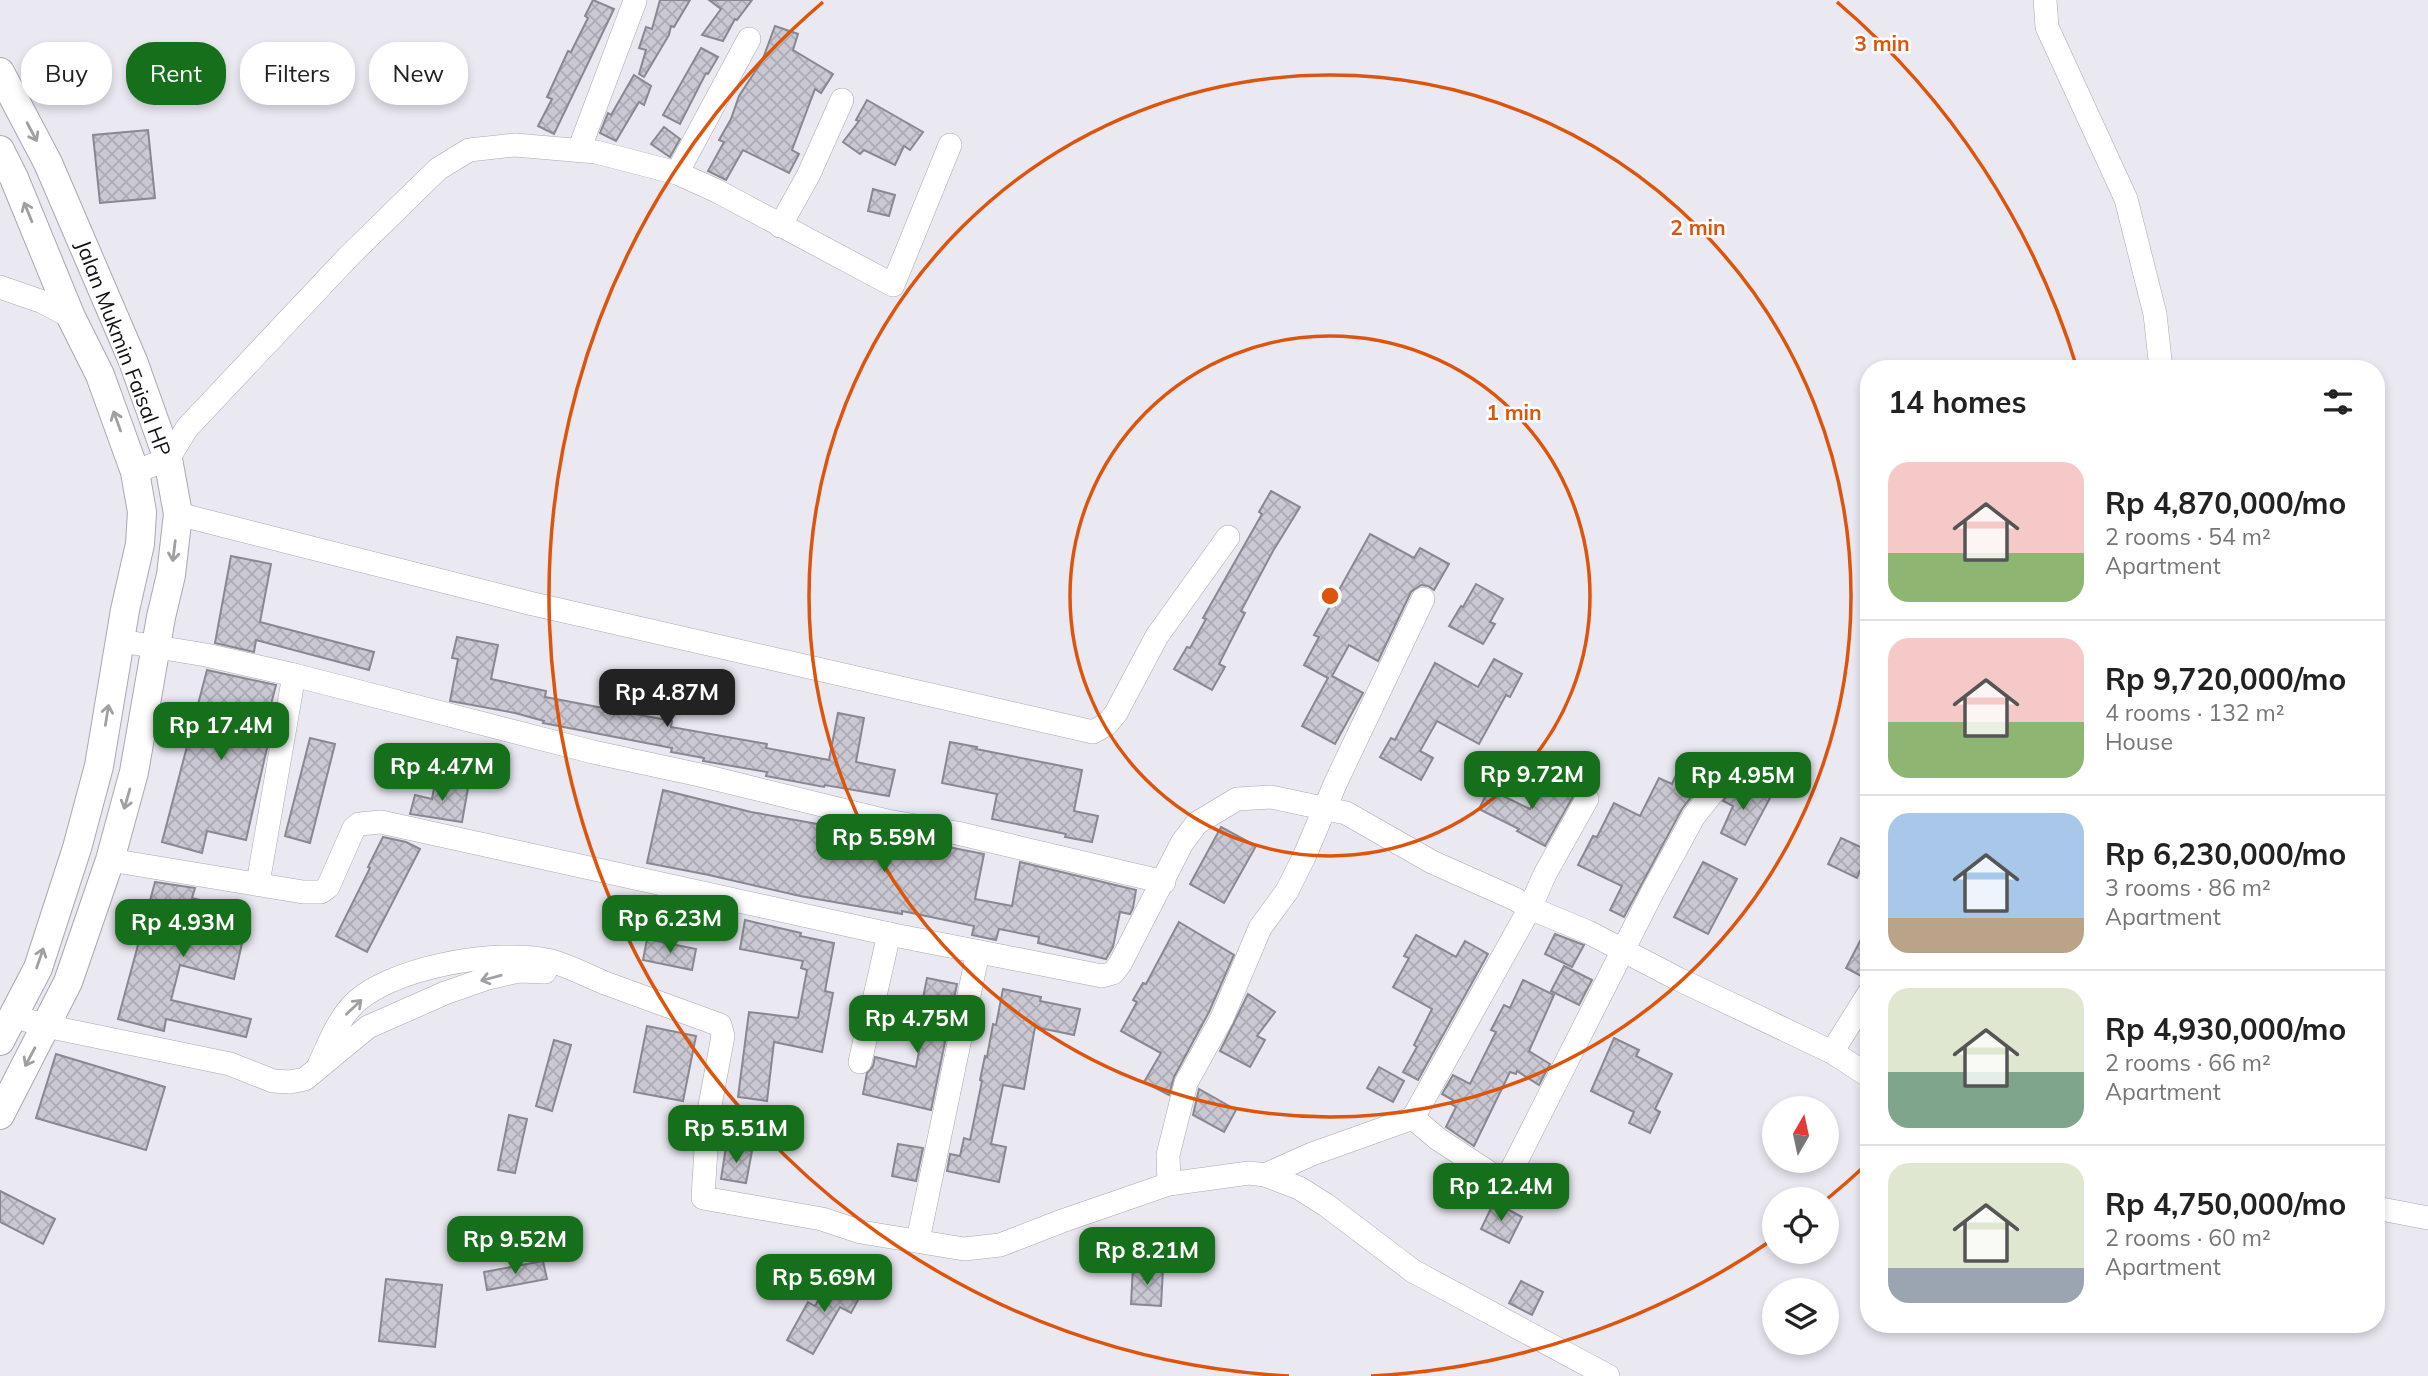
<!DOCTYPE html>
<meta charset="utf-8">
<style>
body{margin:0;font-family:Mulish,sans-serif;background:#f2f2f2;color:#222;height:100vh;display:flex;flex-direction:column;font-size:26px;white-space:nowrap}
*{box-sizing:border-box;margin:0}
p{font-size:23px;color:#767676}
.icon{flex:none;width:38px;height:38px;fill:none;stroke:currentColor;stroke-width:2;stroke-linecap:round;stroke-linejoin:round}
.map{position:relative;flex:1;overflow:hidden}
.drawer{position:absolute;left:1860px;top:360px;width:525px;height:973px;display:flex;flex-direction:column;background:#fff;border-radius:28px;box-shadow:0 4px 10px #0003}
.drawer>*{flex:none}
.guide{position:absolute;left:21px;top:42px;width:665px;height:63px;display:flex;gap:14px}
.needle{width:46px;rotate:9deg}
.tools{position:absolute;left:1762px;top:1096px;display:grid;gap:14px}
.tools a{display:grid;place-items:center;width:77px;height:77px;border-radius:50%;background:#fff;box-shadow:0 4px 10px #0003;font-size:35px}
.price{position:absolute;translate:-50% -60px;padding:0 16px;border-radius:14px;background:#166f1a;color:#fff;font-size:23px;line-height:46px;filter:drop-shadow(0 2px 4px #0008)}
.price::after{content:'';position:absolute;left:50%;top:42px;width:21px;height:16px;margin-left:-10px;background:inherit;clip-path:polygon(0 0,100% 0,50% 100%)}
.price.active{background:#222;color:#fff}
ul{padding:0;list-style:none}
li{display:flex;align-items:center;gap:21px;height:175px;padding:0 28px}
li+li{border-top:2px solid #e0e0e0}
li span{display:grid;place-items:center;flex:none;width:196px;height:140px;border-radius:21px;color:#555}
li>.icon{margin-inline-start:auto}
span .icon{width:84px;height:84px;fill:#fffc;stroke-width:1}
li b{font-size:30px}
h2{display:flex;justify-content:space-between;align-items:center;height:84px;padding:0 28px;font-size:30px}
.tag{padding:0 24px;border-radius:28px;background:#fff;box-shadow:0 4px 10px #0003;font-size:24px;line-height:63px}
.tag.active{background:#166f1a;color:#fff}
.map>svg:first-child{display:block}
</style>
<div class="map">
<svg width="2428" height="1376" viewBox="0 0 2428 1376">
<defs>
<pattern id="building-cross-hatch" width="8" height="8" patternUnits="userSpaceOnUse" patternTransform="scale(1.75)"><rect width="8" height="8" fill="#cac8d2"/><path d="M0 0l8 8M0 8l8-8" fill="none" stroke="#acabb3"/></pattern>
</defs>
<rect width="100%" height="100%" fill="#eae9f2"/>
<g fill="url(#building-cross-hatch)" stroke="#898790" stroke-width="2">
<polygon points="593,0 614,9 554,134 538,126 552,99 547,97 568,51 571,52 588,18 585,16"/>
<polygon points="660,0 690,0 674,27 671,26 669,35 644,77 639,74 646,50 639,48 646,27 652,29"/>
<polygon points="709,0 752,0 737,20 735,19 723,41 702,35 721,9"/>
<polygon points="775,26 798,34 793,50 833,74 821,93 815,89 792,150 799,154 789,173 743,150 726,180 708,171 724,142 719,140 731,119 739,96 762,61"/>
<polygon points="701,48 718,57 708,74 706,73 680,124 663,115"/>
<polygon points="634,75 651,86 644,105 639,102 616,141 600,133 608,113 611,115"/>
<polygon points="867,100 923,132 910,150 904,146 895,165 864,150 860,154 843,142 859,121 856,120"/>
<polygon points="664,127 680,139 670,157 651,144"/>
<polygon points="148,130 155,198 100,203 93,135"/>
<polygon points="873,189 895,195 889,216 868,211"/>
<polygon points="1271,491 1300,507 1273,551 1241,611 1245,613 1219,664 1225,667 1212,690 1174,669 1187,647 1190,648 1206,619 1203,618 1262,514 1259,512"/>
<polygon points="1370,534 1414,558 1420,548 1449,564 1434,590 1428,586 1421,585 1411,592 1378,661 1349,645 1332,676 1363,693 1335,744 1302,726 1328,678 1304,665 1319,637 1314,635"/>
<polygon points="231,556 271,564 260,622 374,652 369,670 256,640 254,652 215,643"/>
<polygon points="1476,584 1503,599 1490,622 1495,624 1483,644 1449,626 1461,606 1463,607"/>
<polygon points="457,637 498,645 491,679 546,691 545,697 672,721 671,727 767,744 766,748 829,760 838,713 864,718 856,762 895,770 889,796 825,785 824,787 766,776 767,772 703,761 704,758 671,752 672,748 543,723 544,721 515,713 450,701 458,659 452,658"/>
<polygon points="1494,659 1522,674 1510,697 1506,695 1479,744 1437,721 1420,751 1433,758 1421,780 1380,757 1391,738 1395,740 1435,663 1478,687"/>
<polygon points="207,670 276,685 264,731 270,732 267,748 246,840 207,831 202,853 162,842"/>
<polygon points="310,738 335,744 310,843 285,836"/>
<polygon points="950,742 977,747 976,749 1082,770 1074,811 1098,816 1092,842 1065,837 1066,834 992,819 997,794 942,783"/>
<polygon points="1684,758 1715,774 1706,778 1682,809 1624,917 1610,910 1622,886 1578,865 1593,836 1597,837 1614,803 1640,816 1659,778 1672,784"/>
<polygon points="1547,778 1575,793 1545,846 1517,831 1519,829 1479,809 1489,789 1530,809"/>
<polygon points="1729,780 1770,798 1745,845 1721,833 1733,806 1723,801 1731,790"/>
<polygon points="435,783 468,788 462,822 410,814 415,795 432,799"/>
<polygon points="663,790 751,812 851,830 851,828 984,854 975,899 1012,906 1020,862 1136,890 1133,908 1130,914 1120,912 1113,947 1106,959 1038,943 1039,937 999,929 996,940 972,935 974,926 902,911 902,914 800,896 709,875 647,863"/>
<polygon points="1221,827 1256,846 1224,903 1190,884"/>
<polygon points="383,837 406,842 420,849 367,952 336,936 370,868 368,867"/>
<polygon points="1841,838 1869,851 1857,878 1828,864"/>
<polygon points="1703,862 1737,879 1708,934 1674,917"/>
<polygon points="155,882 195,888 192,898 249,912 234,979 180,965 171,1000 251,1019 246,1037 166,1019 164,1031 118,1019"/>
<polygon points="745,920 801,933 800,936 834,943 825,991 833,993 822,1052 774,1042 767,1101 738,1097 749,1012 798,1018 807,970 801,968 803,961 740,949"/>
<polygon points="1179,922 1234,955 1209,1012 1174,1077 1169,1095 1144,1082 1161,1053 1121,1031 1137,1002 1133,1000 1143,983 1146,984"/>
<polygon points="1869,924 1869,961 1861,976 1846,968"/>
<polygon points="1555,934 1584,945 1572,967 1545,954"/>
<polygon points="1416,935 1456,957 1465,941 1488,954 1418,1080 1403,1072 1417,1047 1414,1045 1432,1009 1393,987 1409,958 1404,956"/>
<polygon points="647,939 696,949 692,970 643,960"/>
<polygon points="1564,966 1592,980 1579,1005 1551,991"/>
<polygon points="927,978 957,984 931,1110 863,1094 867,1073 873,1066 875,1057 916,1067 928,1004 922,1003"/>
<polygon points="1523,980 1554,995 1529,1051 1550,1064 1539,1085 1517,1071 1516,1074 1510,1072 1474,1146 1446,1127 1456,1107 1451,1104 1453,1100 1442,1094 1453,1075 1470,1084 1496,1032 1491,1030 1504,1005 1510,1008"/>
<polygon points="1003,989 1041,997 1040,1001 1080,1009 1074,1035 1035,1027 1024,1089 1003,1085 991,1144 1006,1147 999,1182 947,1171 950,1154 960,1156 964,1138 970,1140 982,1081 980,1080 985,1056 987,1057 993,1024 996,1025"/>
<polygon points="1248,994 1275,1012 1257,1036 1265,1040 1250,1067 1220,1051"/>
<polygon points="647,1026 696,1036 683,1101 634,1092"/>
<polygon points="1614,1038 1639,1050 1636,1056 1672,1074 1655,1109 1660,1112 1650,1133 1629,1123 1634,1112 1591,1091"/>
<polygon points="554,1040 571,1045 552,1111 536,1106"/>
<polygon points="56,1054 165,1087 146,1150 36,1118"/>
<polygon points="1379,1067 1404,1081 1393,1102 1367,1088"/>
<polygon points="1199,1089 1236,1110 1224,1132 1193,1115"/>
<polygon points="509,1115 527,1119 515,1173 498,1170"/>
<polygon points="898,1144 923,1148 916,1181 892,1176"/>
<polygon points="726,1147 752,1151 746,1183 721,1179"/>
<polygon points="0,1191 55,1219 43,1244 0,1222"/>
<polygon points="1494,1202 1522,1217 1509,1243 1481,1229"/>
<polygon points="543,1261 547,1279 487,1290 484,1272"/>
<polygon points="1133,1267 1163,1269 1161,1306 1131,1304"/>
<polygon points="833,1275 863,1291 851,1313 840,1307 813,1354 787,1340 808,1302 815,1306"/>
<polygon points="386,1279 442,1285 435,1347 379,1341"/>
<polygon points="1521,1281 1543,1292 1532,1315 1509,1303"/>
</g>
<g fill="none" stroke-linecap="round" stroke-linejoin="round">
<defs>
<g id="minor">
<polyline points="2045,0 2047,27 2126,199 2155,314 2161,369"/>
<polyline points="579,150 635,1"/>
<polyline points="677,173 749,39"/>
<polyline points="780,226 808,176 842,100"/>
<polyline points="0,287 43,302 71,317"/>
<polyline points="135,472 168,459 187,428 349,256 438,169 469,150 515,145 596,152 677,173 717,191 893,285 950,145"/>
<polyline points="178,514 529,603 1093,732 1107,724 1116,713 1157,636 1228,537"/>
<polyline points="121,641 206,655 294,675 593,752 700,775 887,821 957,833 1164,882"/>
<polyline points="110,860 303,892 321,892 328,887 354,828 359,824 381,822 889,934 1102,976 1113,973 1120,964 1182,843 1197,823 1237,799 1271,797 1346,813 1432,862 1515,899 1530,908 1588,932 1678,979 1832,1052 1869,1076"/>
<polyline points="258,883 294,675"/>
<polyline points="13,1016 46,1026 230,1064 273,1081 290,1082 305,1079 368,1027 445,993 488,978 519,971 545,972"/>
<polyline points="1832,1052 1869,993"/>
<polyline points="860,1062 889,934"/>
<path d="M319 1065C328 1046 336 1024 350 1008 385 967 500 948 551 961 569 966 588 976 605 983 644 997 682 1011 720 1025L723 1036 708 1116 703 1198 822 1219 861 1232 964 1249 1000 1245 1062 1221 1169 1184 1249 1173 1265 1175 1299 1188 1326 1205 1413 1271 1608 1376"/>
<polyline points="1413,1118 1530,908 1545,874 1587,799"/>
<polyline points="1265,1175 1312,1154 1413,1118 1438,1139 1505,1183 1653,891 1694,816 1717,787"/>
<polyline points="1169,1184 1168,1155 1186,1083 1222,1018 1260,928 1287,891 1304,857 1336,782 1423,599"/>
<polyline points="2376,1208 2428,1218"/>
<polyline points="918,1240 978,952"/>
</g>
<g id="tertiary">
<polyline points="0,72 48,163 133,361 168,459 178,514 171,575 161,617 134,772 110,860 68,982 0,1115"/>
<polyline points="0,150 14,178 71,317 100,375 135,472 142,512 140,544 125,610 99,766 77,848 38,968 0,1041"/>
</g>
</defs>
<use href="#minor" stroke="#a9a7b0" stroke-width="24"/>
<use href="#tertiary" stroke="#a9a7b0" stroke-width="30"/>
<use href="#minor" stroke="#fff" stroke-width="23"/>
<use href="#tertiary" stroke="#fff" stroke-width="28"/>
</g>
<defs><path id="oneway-shaft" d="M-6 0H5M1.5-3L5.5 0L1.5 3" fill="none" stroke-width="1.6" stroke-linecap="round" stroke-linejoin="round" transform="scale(1.75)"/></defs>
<g stroke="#a09fa1">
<use href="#oneway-shaft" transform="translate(32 132) rotate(62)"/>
<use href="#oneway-shaft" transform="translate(28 212) rotate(-112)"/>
<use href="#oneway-shaft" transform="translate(117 421) rotate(-110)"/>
<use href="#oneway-shaft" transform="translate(174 551) rotate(97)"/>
<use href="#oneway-shaft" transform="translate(107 715) rotate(-81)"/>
<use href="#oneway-shaft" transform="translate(127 799) rotate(106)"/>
<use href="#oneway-shaft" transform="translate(40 958) rotate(-71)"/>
<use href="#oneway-shaft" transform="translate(491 978) rotate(165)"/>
<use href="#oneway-shaft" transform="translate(354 1007) rotate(-44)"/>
<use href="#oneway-shaft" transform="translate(30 1057) rotate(118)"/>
</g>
<g fill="none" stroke="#dd550c" stroke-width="3.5">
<circle cx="1330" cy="596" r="260"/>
<circle cx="1330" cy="596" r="521"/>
<path d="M1868 1163A781 781 0 0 1 1827 1199M1772 1240A781 781 0 0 1 1371 1376M1289 1376A781 781 0 0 1 823 2M1837 2A781 781 0 0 1 2077 368"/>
</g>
<g text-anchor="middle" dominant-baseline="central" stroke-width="5" stroke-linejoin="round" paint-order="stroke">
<g font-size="21" fill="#111013" stroke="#fff">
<text transform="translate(124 348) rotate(69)">Jalan Mukmin Faisal HP</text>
</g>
</g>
<circle cx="1330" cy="596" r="10" fill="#dd550c" stroke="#fff" stroke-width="3.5"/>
<g font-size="21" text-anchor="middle" font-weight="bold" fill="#dd550c" stroke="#fff" stroke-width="5" stroke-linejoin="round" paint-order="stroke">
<text x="1882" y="51">3 min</text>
<text x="1698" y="235">2 min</text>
<text x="1514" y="420">1 min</text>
</g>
</svg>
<div class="tools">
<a><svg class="needle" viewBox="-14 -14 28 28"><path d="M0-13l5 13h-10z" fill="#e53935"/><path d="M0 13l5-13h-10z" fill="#767676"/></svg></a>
<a><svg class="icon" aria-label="locate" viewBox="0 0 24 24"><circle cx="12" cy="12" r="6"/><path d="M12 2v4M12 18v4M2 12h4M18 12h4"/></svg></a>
<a><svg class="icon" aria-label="layers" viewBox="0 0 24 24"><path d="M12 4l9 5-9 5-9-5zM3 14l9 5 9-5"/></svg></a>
</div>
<b class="price active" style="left:667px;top:729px">Rp 4.87M</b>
<b class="price" style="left:221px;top:762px">Rp 17.4M</b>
<b class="price" style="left:442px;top:803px">Rp 4.47M</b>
<b class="price" style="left:1532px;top:811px">Rp 9.72M</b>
<b class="price" style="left:1743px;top:812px">Rp 4.95M</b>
<b class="price" style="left:884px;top:874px">Rp 5.59M</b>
<b class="price" style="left:670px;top:955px">Rp 6.23M</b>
<b class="price" style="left:183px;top:959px">Rp 4.93M</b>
<b class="price" style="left:917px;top:1055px">Rp 4.75M</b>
<b class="price" style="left:736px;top:1165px">Rp 5.51M</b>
<b class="price" style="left:1501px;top:1223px">Rp 12.4M</b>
<b class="price" style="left:515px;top:1276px">Rp 9.52M</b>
<b class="price" style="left:1147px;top:1287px">Rp 8.21M</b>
<b class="price" style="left:824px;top:1314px">Rp 5.69M</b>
<div class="guide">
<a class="tag">Buy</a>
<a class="tag active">Rent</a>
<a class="tag">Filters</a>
<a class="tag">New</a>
</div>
<section class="drawer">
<h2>14 homes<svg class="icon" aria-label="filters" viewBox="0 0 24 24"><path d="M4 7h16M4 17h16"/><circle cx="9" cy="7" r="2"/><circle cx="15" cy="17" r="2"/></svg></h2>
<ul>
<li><span style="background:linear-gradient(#f6c9c9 65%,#8fb573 0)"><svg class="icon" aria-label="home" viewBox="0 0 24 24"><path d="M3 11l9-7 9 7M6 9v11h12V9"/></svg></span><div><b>Rp 4,870,000/mo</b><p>2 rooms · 54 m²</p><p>Apartment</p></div></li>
<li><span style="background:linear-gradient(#f6c9c9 60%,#8fb573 0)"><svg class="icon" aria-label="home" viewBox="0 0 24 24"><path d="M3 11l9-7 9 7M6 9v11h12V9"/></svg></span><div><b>Rp 9,720,000/mo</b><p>4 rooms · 132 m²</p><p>House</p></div></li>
<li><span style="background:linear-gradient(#a9c7e8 75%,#b9a48a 0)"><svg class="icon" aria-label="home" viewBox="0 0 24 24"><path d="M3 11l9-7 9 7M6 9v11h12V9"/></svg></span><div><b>Rp 6,230,000/mo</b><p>3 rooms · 86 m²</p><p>Apartment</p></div></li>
<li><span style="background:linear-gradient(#dfe7d0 60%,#7fa58c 0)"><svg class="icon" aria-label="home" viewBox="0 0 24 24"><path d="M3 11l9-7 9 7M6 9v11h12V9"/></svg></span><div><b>Rp 4,930,000/mo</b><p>2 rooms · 66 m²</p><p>Apartment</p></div></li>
<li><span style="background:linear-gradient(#dfe7d0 75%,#9aa5b1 0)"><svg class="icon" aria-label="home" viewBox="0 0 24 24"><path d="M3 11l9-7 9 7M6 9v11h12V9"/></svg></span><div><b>Rp 4,750,000/mo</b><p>2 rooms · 60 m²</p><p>Apartment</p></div></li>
</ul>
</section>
</div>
